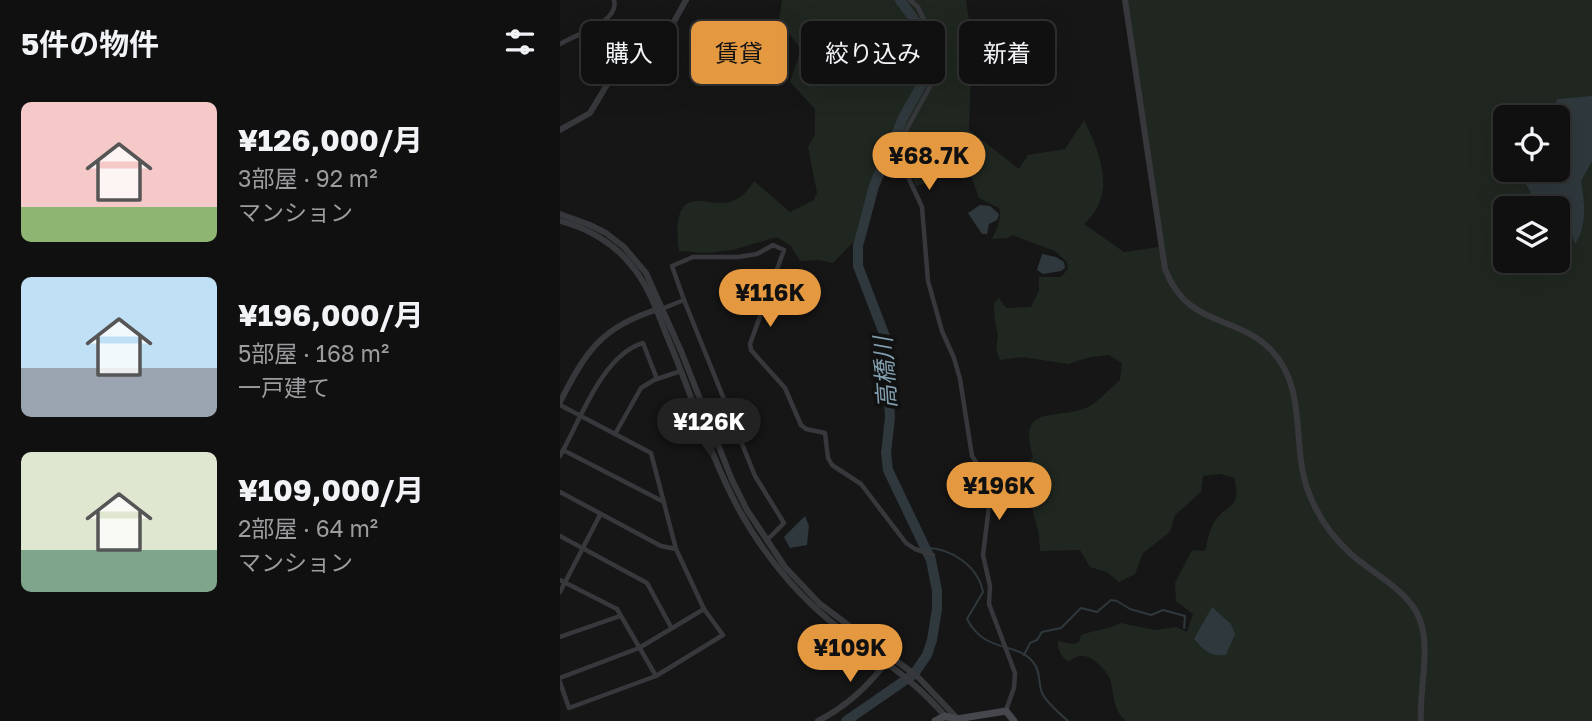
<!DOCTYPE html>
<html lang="ja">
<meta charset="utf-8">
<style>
body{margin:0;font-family:"Golos Text","Noto Sans JP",sans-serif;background:#19191a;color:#f1f3f6;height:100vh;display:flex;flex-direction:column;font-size:26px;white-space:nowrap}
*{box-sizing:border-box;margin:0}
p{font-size:23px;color:#9c9d9f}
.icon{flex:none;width:38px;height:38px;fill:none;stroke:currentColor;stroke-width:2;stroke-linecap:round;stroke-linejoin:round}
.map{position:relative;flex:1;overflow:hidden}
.drawer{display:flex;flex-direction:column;background:#101011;width:560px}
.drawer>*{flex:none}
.banner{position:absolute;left:21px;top:21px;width:665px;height:63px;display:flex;gap:14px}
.controls{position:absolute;left:933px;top:105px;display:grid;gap:14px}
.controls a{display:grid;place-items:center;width:77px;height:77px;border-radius:10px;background:#101011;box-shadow:0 7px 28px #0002,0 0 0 2px #303031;font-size:35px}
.price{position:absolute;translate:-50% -60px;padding:0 16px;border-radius:24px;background:#e49941;color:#111;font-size:23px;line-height:46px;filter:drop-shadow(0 2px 4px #0008)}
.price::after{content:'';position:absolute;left:50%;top:42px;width:21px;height:16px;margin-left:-10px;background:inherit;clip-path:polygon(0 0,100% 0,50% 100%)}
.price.on{background:#222;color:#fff}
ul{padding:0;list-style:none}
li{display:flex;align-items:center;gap:21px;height:175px;padding:0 21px}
li span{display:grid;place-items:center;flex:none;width:196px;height:140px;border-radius:10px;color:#555}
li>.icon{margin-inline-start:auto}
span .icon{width:84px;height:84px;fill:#fffc;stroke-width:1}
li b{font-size:30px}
h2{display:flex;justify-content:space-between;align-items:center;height:84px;padding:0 21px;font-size:30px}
.pill{padding:0 24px;border-radius:10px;background:#101011;box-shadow:0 7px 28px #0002,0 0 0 2px #303031;font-size:24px;line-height:63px}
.pill.on{background:#e49941;color:#111}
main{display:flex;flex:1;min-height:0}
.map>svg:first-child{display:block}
</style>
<main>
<section class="drawer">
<h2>5件の物件<svg class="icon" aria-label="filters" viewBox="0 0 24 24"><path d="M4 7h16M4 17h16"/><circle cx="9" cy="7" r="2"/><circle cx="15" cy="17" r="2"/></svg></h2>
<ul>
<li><span style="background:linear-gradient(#f6c9c9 75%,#8fb573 0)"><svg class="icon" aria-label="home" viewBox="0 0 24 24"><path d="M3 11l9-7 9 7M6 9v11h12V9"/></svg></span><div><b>¥126,000/月</b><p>3部屋 · 92 m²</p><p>マンション</p></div></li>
<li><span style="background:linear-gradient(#bfe0f5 65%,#9aa5b1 0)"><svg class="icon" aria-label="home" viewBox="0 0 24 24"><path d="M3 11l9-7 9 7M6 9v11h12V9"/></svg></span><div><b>¥196,000/月</b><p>5部屋 · 168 m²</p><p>一戸建て</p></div></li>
<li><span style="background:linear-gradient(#dfe7d0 70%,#7fa58c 0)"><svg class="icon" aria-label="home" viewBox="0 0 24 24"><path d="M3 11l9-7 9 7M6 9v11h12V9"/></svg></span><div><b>¥109,000/月</b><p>2部屋 · 64 m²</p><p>マンション</p></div></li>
</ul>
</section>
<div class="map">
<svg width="1032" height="721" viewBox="0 0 1032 721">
<rect width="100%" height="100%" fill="#161617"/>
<path fill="#202720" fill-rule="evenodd" d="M222 0H406L412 41 409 130 459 169 468 155 505 149 524 120C541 155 557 194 524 224L564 252 599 247 564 0H1032V721H566C552 709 555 695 550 679 546 669 530 653 519 656 515 657 512 660 508 661 502 658 497 649 498 641L512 644 519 642 521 635C534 630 547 630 560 623L596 630 616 627 627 632 633 614 616 601 615 583 632 550 645 551C647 543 649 532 653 524 665 503 683 510 674 478L660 474 643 476 641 492 615 515 610 532 583 553 575 574 559 582 547 572 530 567 520 550 480 551 479 534 462 471 473 457C456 401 499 422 530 406 540 400 550 388 560 380L562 363 549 355 531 357 508 364 462 357 440 360C432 343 440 344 437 332 435 322 434 314 434 303L439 298 446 308 471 307 479 291V277H501L508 269 507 262 495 251 452 235 447 238 432 239C437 228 442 220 439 208L419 198 412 178 388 168 367 167 368 183 356 186 348 167 330 153 318 186 308 227 273 263 259 260 240 261 231 246 217 237 173 250 146 253 119 251C117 235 113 201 137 201 150 201 163 206 175 200 184 196 189 188 194 181L230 212 254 200 257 193 248 147 255 134V109L230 82 241 49 219 21ZM945 117H998V170H945ZM945 208H998V261H945Z"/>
<g fill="#2f383c">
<path d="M1032 96V161L1021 181C1025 201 1027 227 1015 244L1006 216 998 214V208L991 200 985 199 968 206 963 203 971 192 965 183 969 170H998L1000 133 998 117H994L997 99Z"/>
<polygon points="420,205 430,206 439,214 437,220 429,224 427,234 422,234 408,213"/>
<polygon points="482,254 496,257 504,262 505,268 501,271 483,274 477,270"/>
<polygon points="245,516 249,526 247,545 230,548 224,537"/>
<path d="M652 607 671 624 675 634 666 655C650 657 644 650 634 639Z"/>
</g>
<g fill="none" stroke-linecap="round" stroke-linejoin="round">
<g stroke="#2f383c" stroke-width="2">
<path d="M366 548C391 548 418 566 423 592L407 619C425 654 456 641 473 662 481 671 478 683 482 693 487 703 500 714 508 721"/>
<polyline points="464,655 470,643 477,640 482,632 501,628 521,608 537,612 551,600 557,601 570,609 591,615 603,610 625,616 624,628"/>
</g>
<polyline stroke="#2f383c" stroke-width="10" points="286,721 354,674 367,655 372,640 377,609 377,591 371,560 328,470 326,453 330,417 326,339 298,266 298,246 314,186 344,116 366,77 367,51 364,33 340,0"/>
<g stroke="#37383c" stroke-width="4.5">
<polyline points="350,0 358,7 367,27 377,59 373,81 343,136 344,168 362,207 368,281 382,331 394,358 400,379 412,456 425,476 431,490 423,555 430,586 429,604 455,673 454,688 446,710"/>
<path d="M0 44C16 34 60 22 54 0"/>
<polyline points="124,300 195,476 224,523 207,540"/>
<polyline points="104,308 124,300 112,266 133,257 178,257 197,254 213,245 224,250 190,344 191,350 225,388 241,425 246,429 265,433 268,458 272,465 301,484 346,543 355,549 373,555"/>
<polyline points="0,405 91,453 116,549 144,609 163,635 96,676 9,708 0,682"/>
<polyline points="55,434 81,388 94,380 121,371"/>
<polyline points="3,450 104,502"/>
<path d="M0 456C20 421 42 355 83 343L97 379"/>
<polyline points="0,492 101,546 116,549"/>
<polyline points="0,536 87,583 111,627"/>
<polyline points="0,580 57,609 96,676"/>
<polyline points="0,592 40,515"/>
<polyline points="0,637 60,616"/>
<polyline points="0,678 79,648 144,609"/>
</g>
<g stroke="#37383c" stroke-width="6">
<path d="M565 0 605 269C628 329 676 313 712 351 747 388 732 444 747 488 756 514 771 536 791 554 813 574 850 591 860 620 871 651 859 688 861 721"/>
<polyline points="0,130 30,113 51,78 73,67 101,45 126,0"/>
<polyline points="0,214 30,225 46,233 64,247 86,273 121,351 172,480 187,510 225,567 260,604 358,677 397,718"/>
<path d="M0 221C27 228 54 243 71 265 90 287 98 315 109 341 132 396 150 455 178 508 204 555 237 596 280 629 319 658 358 682 389 721"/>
<path d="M0 402C26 351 42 326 99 309"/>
<path d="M258 721C287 706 308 687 327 661"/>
</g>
<polyline stroke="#45474c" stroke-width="7" points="375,721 385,716 397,719 446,711 454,721"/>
</g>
<g text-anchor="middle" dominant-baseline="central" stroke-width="7" stroke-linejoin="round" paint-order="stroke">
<g font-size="24" font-style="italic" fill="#829faf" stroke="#111112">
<text transform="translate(324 373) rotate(-94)">高橋川</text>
</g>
</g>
</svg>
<div class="controls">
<a><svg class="icon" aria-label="locate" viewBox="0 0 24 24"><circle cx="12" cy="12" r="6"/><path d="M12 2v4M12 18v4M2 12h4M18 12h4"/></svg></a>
<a><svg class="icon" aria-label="layers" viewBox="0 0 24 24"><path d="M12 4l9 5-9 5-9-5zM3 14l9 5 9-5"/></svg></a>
</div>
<b class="price" style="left:369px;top:192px">¥68.7K</b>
<b class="price" style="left:210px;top:329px">¥116K</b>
<b class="price on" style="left:149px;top:458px">¥126K</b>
<b class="price" style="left:439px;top:522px">¥196K</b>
<b class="price" style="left:290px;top:684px">¥109K</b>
<div class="banner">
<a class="pill">購入</a>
<a class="pill on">賃貸</a>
<a class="pill">絞り込み</a>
<a class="pill">新着</a>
</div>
</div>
</main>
